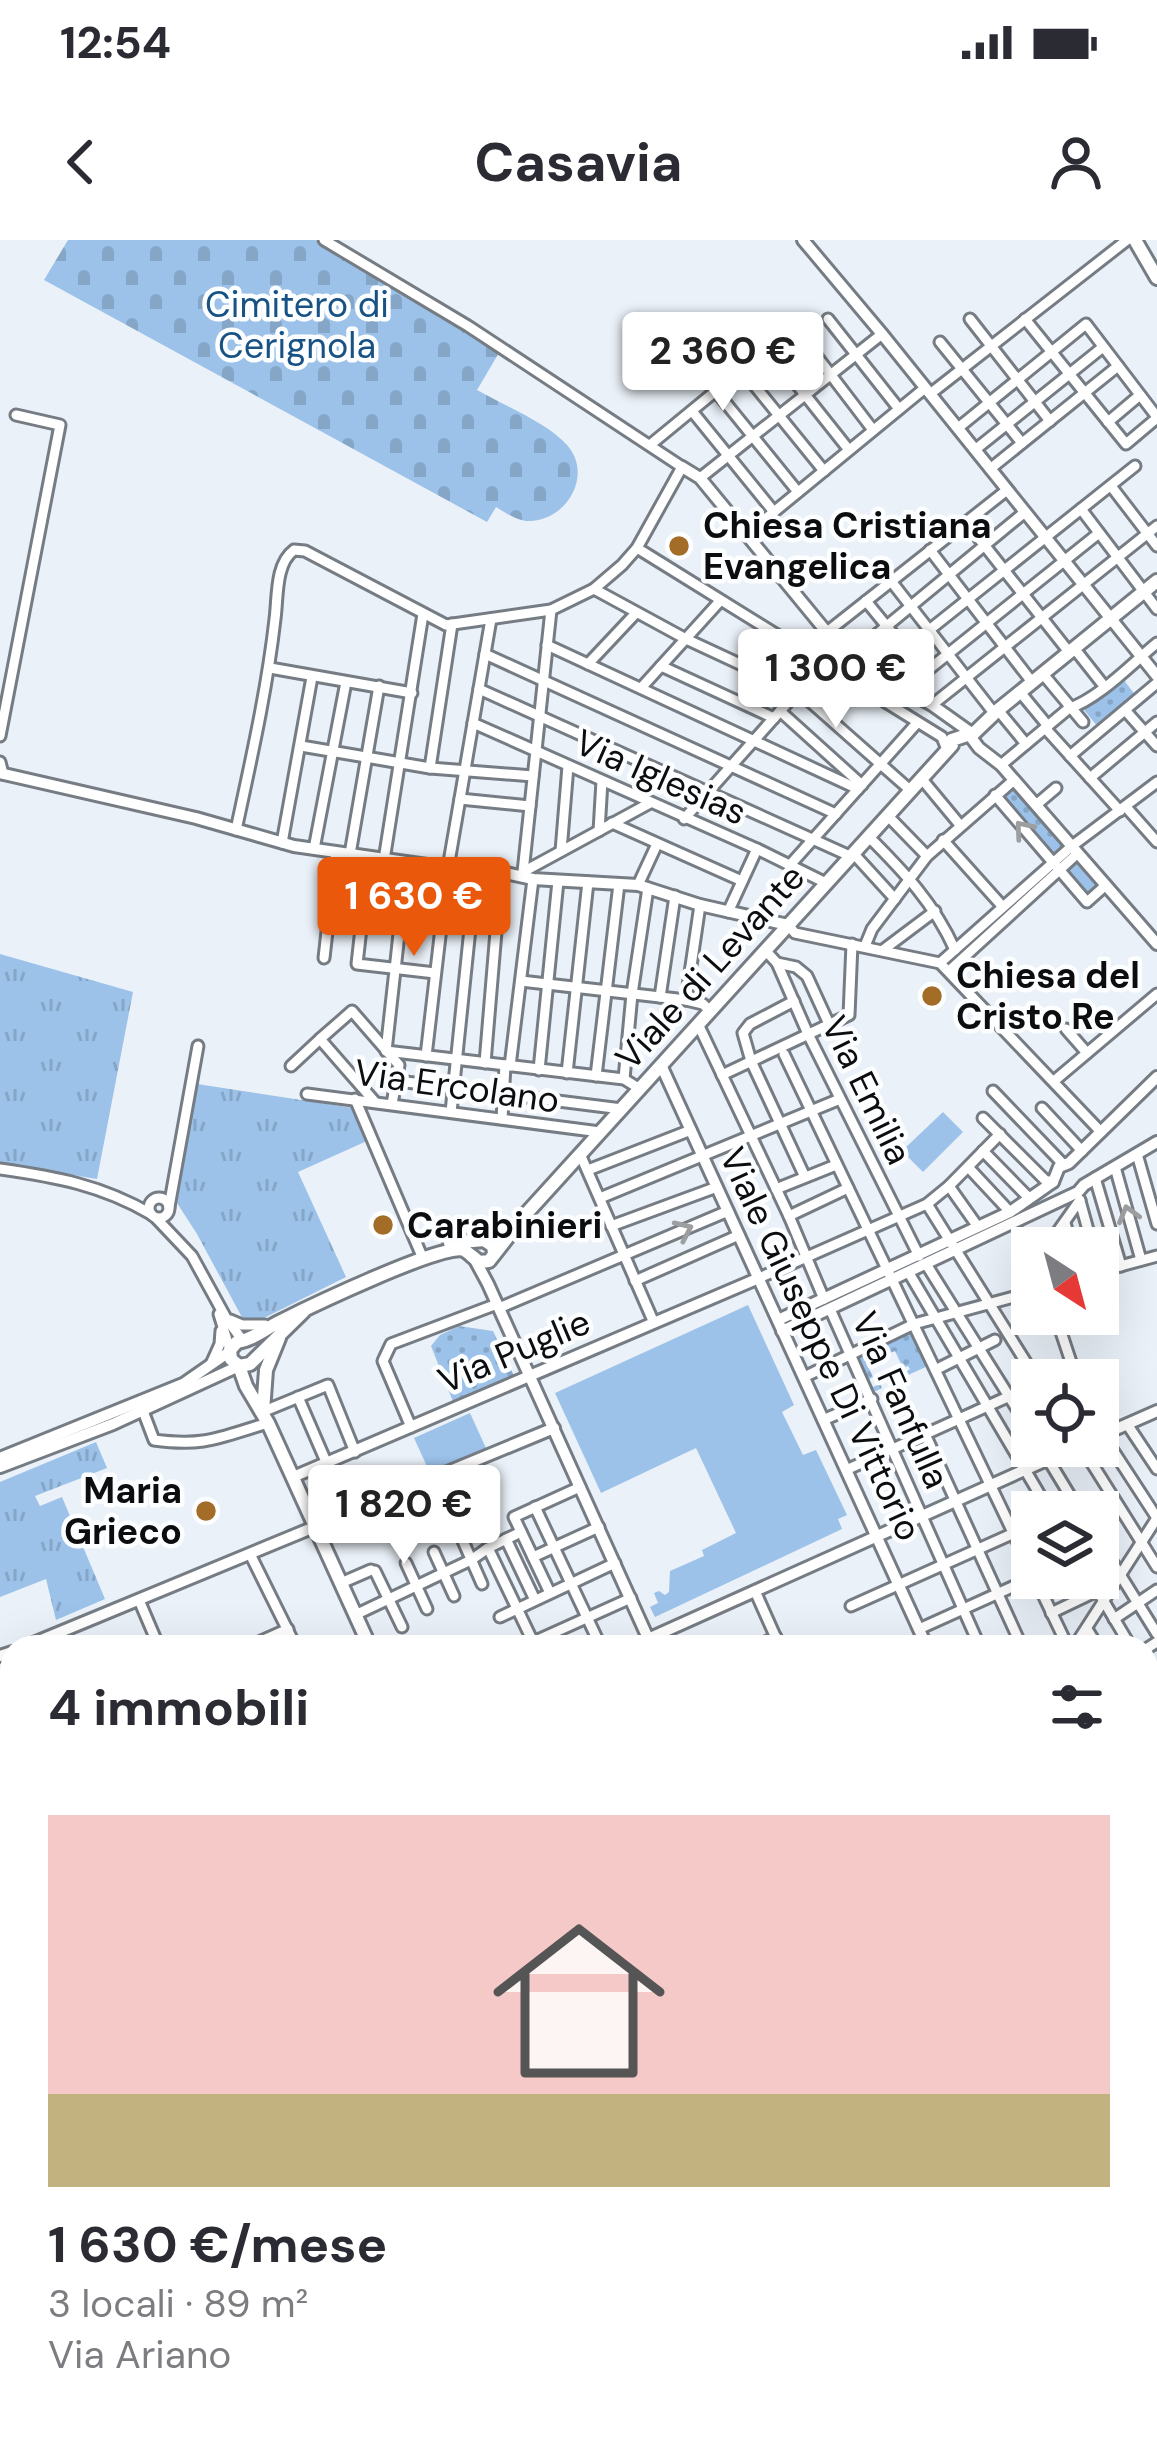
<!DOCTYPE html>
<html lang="it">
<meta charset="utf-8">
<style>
body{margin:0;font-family:"DM Sans",sans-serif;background:#f2f2f3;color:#2b2b33;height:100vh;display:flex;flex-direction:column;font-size:45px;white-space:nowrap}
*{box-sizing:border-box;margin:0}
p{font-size:39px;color:#7c7c81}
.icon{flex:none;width:66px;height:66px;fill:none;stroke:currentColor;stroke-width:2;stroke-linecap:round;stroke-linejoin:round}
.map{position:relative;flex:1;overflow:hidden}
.drawer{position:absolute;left:0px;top:1395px;width:1158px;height:807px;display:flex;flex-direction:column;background:#fff;border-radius:36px 36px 0 0;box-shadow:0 12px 48px #0002}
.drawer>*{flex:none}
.needle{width:78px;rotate:144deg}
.controls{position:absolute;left:1011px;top:987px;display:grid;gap:24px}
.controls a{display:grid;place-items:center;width:108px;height:108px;border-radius:0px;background:#fff;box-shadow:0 12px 48px #0002;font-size:60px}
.price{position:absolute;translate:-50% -102px;padding:0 27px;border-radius:12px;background:#fff;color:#222;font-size:39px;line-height:78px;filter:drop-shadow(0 3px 6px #0008)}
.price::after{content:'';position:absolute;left:50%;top:72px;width:36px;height:27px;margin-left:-18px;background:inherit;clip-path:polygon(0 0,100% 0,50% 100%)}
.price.current{background:#ea580c;color:#fff}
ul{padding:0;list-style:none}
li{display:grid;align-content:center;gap:24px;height:636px;padding:0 48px}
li+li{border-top:3px solid #e1e1e2}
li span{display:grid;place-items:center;height:372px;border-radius:0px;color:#555}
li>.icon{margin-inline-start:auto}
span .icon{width:216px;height:216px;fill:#fffc;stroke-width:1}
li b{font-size:51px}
h2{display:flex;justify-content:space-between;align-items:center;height:144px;padding:0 48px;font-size:51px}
.status{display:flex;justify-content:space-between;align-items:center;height:84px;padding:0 60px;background:#fff;direction:ltr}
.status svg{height:33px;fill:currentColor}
header{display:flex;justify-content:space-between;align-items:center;height:156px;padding:0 48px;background:#fff;font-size:54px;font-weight:700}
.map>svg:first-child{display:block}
</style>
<div class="status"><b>12:54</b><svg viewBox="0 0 49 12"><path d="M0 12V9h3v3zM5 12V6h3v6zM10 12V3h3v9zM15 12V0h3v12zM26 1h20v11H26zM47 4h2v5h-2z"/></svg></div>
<header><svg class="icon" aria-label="back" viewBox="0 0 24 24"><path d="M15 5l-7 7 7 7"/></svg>Casavia<svg class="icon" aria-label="person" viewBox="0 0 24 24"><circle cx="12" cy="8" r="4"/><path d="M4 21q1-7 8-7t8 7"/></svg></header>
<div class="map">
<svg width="1157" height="2201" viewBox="0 0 1157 2201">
<defs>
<pattern id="grass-tufts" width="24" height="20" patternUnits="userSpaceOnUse" patternTransform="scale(3)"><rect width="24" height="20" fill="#9cc2e9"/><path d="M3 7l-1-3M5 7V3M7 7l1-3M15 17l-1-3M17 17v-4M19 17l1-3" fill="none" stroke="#85a6c7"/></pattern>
<pattern id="cemetery-stones" width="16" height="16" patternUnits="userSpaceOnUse" patternTransform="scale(3)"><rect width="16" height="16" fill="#9cc2e9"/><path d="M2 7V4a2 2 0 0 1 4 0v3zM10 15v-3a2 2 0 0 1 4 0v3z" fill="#85a6c7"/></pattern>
<pattern id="garden-dots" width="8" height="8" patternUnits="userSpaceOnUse" patternTransform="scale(3)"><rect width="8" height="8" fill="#9cc2e9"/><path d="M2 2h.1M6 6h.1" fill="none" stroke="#85a6c7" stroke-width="1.8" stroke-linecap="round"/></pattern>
</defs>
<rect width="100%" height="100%" fill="#eaf1f8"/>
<g fill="url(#grass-tufts)">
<polygon points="0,714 133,752 97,939 0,923"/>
<polygon points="197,844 366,870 378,896 298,932 346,1037 262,1079 244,1081 197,994 177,963"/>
<polygon points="96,1202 107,1228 35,1256 40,1266 62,1257 105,1359 56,1380 46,1339 0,1357 0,1242"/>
</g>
<path fill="url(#cemetery-stones)" d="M68 0H315L500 111 477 150C503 165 548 183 567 205 593 234 568 279 531 281 518 282 506 273 496 267L487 282 44 40Z"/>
<g fill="#9cc2e9">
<polygon points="943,872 963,892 923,932 902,911"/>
<polygon points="748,1065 794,1165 782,1172 803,1215 816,1210 847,1275 838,1279 842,1289 655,1377 650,1367 658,1363 654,1353 659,1351 665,1355 669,1352 670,1331 704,1316 702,1310 736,1293 696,1208 601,1253 555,1153"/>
<polygon points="470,1173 486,1208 430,1233 414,1198"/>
<polygon points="0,1445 12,1480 12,1640 0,1602"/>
</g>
<g fill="url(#garden-dots)">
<polygon points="1123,439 1136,456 1098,487 1084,470"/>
<polygon points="1014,540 1106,645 1087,662 1060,630 963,718 956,709 1052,624 995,555"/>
<polygon points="459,1086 493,1091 515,1138 454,1164 431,1106 440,1095"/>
<polygon points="912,1089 930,1125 906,1136 904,1133 910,1129 908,1126 903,1128 895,1111 881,1117 878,1113 865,1120 873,1137 869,1139 873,1147 880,1144 882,1148 874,1152 857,1116"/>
</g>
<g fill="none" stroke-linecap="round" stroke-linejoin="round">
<polyline stroke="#547ca1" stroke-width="3" points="1146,2097 1157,2102"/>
<defs>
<g id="minor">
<polyline points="828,79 899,169"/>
<polyline points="970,79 1050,181"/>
<polyline points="1025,79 1126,204 1157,178"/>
<polyline points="802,97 873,190"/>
<polyline points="940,102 1022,203"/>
<polyline points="742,130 824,231"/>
<polyline points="716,151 798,252"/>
<polyline points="930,154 1127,0"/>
<polyline points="692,171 774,272"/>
<polyline points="1108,182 1140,155"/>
<polyline points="958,188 1086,84 1157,177"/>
<polyline points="650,205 768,108 849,210"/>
<polyline points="976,209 1103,107"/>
<polyline points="990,229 1118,126"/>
<polyline points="700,238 882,94"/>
<polyline points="1111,246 1157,306"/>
<polyline points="1081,269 1157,369"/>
<polyline points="966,282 1069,412"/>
<polyline points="747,294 925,148"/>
<polyline points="637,308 942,497 946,507"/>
<polyline points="930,310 1032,442"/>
<polyline points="891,341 994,473"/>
<polyline points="594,349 686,399 798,451 910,550"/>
<polyline points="866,361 925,433"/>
<polyline points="827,392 1007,250"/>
<polyline points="547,405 858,549"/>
<polyline points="1074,408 1104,446"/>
<polyline points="485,414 836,574"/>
<polyline points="848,418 1025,272"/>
<polyline points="588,424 636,373"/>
<polyline points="661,426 774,478"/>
<polyline points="270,428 412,453"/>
<polyline points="874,434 1135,226"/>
<polyline points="1043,434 1083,482"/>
<polyline points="641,448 720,361"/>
<polyline points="479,449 850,616"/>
<polyline points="903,450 1099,293"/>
<polyline points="1020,452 1048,486"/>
<polyline points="932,465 1157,286"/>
<polyline points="998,470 1026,504"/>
<polyline points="1125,470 1157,506"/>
<polyline points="780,471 862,545"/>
<polyline points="473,483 757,609 826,643"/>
<polyline points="1045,488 1120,571"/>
<polyline points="0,496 60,185 16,175"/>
<polyline points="301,506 430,528 533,536"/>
<polyline points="1070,516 1157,443"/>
<polyline points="0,522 3,534"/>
<path d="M1001 525 1068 469C1101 457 1130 425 1157 403"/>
<polyline points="430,528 452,384"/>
<polyline points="921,538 960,585"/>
<polyline points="1090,538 1157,482"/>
<polyline points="995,555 1087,662 1106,645"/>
<polyline points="460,559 530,566"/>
<polyline points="1036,565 1056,548"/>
<polyline points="1126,567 1157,602"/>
<polyline points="887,575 927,616"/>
<polyline points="684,579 822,424"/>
<polyline points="612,583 742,641"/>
<path d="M236 590C251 520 267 450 275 379 278 357 275 324 294 310L305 311 446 385 551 370 594 349 622 325 637 308 682 227 468 86 324 0"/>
<polyline points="599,591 602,541"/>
<path d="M868 596C904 632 934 663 955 710"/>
<polyline points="943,600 1003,667"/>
<polyline points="282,603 312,437"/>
<polyline points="314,609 346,442"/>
<polyline points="561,611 568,526"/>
<polyline points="853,613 895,659"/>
<polyline points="350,614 379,446"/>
<polyline points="369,617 357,724 435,733"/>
<polyline points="384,620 423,374"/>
<polyline points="790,625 917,483"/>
<polyline points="523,632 551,370"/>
<polyline points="523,632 650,563"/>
<polyline points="638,645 657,604"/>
<polyline points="728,672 757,609"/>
<polyline points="788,685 795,693 940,723 1101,892"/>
<polyline points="865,706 872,689 927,616 1014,540"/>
<polyline points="765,710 777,723 808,794 919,1016"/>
<polyline points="883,710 935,671"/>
<polyline points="324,718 336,612"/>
<polyline points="777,723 796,727 807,736 829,784"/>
<polyline points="940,723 1072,606 1157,542"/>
<polyline points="950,730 1078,613"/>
<polyline points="521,741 686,760 703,764 710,771"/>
<polyline points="660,757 675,656"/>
<polyline points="686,760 700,665"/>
<polyline points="794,761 750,784 743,793 751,821 805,937"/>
<polyline points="698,784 789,976 824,1059"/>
<polyline points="1066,789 1087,813"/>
<polyline points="320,799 352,771 399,825 392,864"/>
<polyline points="386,811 624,839 640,849"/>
<polyline points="386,811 407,622"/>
<polyline points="784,814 1032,1332"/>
<polyline points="426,816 448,628 491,379"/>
<polyline points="485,823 501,632"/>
<polyline points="291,826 320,799 374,861"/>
<polyline points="510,826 533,639"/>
<polyline points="539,830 558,641"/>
<polyline points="567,833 588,642"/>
<polyline points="722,835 849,775 852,704"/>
<polyline points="596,836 619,644"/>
<polyline points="624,839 632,754 648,648"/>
<polyline points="398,841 622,869"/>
<polyline points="1054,841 1157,754"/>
<polyline points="993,851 1063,924"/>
<polyline points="307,854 600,892"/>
<polyline points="355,859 421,1014"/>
<polyline points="1042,868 1082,911"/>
<polyline points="451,872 476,631"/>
<polyline points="983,878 1045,940 1053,942"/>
<polyline points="502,879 505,825"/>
<polyline points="983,911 1029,958"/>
<polyline points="580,914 654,1083"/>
<polyline points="1137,914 1157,984"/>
<polyline points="968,927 1010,972"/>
<polyline points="1115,927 1141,1020"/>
<path d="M0 929C56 937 101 945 151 974"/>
<polyline points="588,930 691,890"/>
<polyline points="1095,938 1121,1026"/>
<polyline points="949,946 978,987"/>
<polyline points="776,949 836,925"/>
<circle cx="159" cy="968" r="10"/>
<polyline points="600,958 840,859"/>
<polyline points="1080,961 1093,1008"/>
<polyline points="927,964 1037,1140"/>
<polyline points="169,967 198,806"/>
<polyline points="789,976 848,948"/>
<polyline points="156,978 192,1016 226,1078 243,1101"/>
<polyline points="1065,983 1072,1008"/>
<polyline points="611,986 717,947"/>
<polyline points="1020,993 1032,1014"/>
<polyline points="1046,1008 1080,960"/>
<polyline points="926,1024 1032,1193"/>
<polyline points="1098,1032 1157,1016"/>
<polyline points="909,1033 1050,1272"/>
<polyline points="759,1038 927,964 949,946 1000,894"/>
<polyline points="635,1041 739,995"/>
<polyline points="499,1068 728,971"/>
<polyline points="830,1069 980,1407"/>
<polyline points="219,1074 230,1110"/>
<polyline points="1055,1074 1077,1140"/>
<polyline points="230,1080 242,1085 265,1085"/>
<polyline points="211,1124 220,1104 221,1091"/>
<polyline points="937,1129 995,1100"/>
<polyline points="804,1137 914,1084 1032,1052"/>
<polyline points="1044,1140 1073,1127"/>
<polyline points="298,1157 327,1224"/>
<path d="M143 1171 154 1200C206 1207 220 1197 268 1183"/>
<polyline points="262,1172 328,1145 355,1212"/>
<polyline points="823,1180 872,1159"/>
<polyline points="1127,1184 1157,1229"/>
<polyline points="411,1187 383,1121 391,1104 497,1064"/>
<polyline points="925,1194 1022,1407"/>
<polyline points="1040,1206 1080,1272"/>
<polyline points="1081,1206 1157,1327"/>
<polyline points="846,1230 1032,1146"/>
<polyline points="535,1267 601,1407"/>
<polyline points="506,1299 535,1360"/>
<polyline points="1098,1299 1157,1394"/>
<polyline points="463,1301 482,1344"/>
<polyline points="488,1308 535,1406"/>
<polyline points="434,1312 454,1356"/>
<polyline points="250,1314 296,1407"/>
<polyline points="533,1317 599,1287"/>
<polyline points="406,1323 427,1369"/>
<polyline points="375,1331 402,1387"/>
<polyline points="1035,1338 1068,1407"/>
<polyline points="1090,1338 1131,1407"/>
<polyline points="341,1343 371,1330"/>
<polyline points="755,1351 780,1407"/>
<polyline points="550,1353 514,1277 580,1247"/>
<polyline points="139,1360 159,1407"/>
<polyline points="851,1366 1032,1285"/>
<polyline points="1051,1373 1097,1351"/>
<polyline points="355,1375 471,1320 488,1308 521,1292"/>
<polyline points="500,1377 615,1323"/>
<polyline points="1114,1379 1157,1350"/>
<polyline points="919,1389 1032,1338"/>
<polyline points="1087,1389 1098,1407"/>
<polyline points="248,1407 288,1389"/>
<polyline points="522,1407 631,1358"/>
<polyline points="755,1407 776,1397"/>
<polyline points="1074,1407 1157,1278 1103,1195"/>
<polyline points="1146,1409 1157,1402"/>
<polyline points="1146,1433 1157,1452"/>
<polyline points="1146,1496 1157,1516"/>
<polyline points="1146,1585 1157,1571"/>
<polyline points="1146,1615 1157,1599"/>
<polyline points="1146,1623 1157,1631"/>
<polyline points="1146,1671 1157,1681"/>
<polyline points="0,1719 12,1747"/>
<polyline points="0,1777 12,1772"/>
<polyline points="0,1801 12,1829"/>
<polyline points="1146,1806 1157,1805"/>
<polyline points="0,1852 12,1847"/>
<polyline points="1146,1877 1149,1876"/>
<polyline points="278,2190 280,2201"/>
<polyline points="402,2190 403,2201"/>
<polyline points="873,2190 873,2201"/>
<polyline points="0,2195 83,2195 139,2190"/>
<polyline points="756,2201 762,2190"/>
</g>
<g id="tertiary">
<polyline points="803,0 882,94 1157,436"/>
<polyline points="682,227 700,238 848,418 932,465 970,492"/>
<polyline points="970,496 979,508 1001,525 1157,704"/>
<polyline points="0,533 196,578 294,606 448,628 501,632 533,639 638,645 700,665 788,685"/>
<polyline points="661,825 927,1407"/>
<polyline points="1053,942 1059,927 1069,923 1157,837"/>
<polyline points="474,1018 488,1044 652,1407"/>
<polyline points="778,1080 1010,972 1053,942"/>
<polyline points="782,1091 1078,952 1084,945 1157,902"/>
<polyline points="1098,1197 1157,1171"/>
<polyline points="0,1218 183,1144 229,1112"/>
<polyline points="0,1227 113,1184 239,1126"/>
<polyline points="293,1237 759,1038"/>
<polyline points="24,1407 554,1188"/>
<polyline points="630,1407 1078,1206"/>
<polyline points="0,1416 12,1412"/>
<polyline points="1146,1509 1157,1496"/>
<polyline points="0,1636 5,1651 12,1659"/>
<polyline points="2,1677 5,1651"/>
<polyline points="0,1916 12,1924"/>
</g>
<g id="secondary">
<polyline points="1135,0 1157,38"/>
<polyline points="972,495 998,470 1157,341"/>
<polyline points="450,1003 484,1000 493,1006 494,1013"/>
<path d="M304 1071 250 1124 239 1126 231 1119 230 1110 237 1102C252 1100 265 1089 279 1082 305 1069 444 1002 464 1010 466 1011 478 1021 479 1022L489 1021 525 975 952 505V500L973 493"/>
<polyline points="239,1126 246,1146 268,1183 370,1407"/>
<polyline points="263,1171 266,1130 279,1098"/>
<polyline points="8,1689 2,1678 5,1671 12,1667"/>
<polyline points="1146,1711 1157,1707"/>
<polyline points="636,2190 636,2201"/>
<polyline points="647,2190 647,2201"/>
</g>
</defs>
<use href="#minor" stroke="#767c83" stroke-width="15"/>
<use href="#tertiary" stroke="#767c83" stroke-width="16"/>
<use href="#secondary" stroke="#767c83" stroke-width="18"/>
<use href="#minor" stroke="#fff" stroke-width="9"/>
<use href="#tertiary" stroke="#fff" stroke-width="10"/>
<use href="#secondary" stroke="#fff" stroke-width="12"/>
</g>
<defs><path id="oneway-chevron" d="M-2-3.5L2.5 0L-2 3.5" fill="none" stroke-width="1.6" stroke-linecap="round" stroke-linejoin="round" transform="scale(3)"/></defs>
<g stroke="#9d9e9f">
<use href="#oneway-chevron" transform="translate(1023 589) rotate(-130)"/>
<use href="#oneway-chevron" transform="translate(1128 974) rotate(-106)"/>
<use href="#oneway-chevron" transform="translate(684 990) rotate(-24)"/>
</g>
<g fill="#a36d28" stroke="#fcfeff" stroke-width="4.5">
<circle cx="679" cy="306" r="12"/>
<circle cx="932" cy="756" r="12"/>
<circle cx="383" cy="985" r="12"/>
<circle cx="206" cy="1271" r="12"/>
</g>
<g text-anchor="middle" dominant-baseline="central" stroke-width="9" stroke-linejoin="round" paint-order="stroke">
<g font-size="36" fill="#185284" stroke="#fcfeff">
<text x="297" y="64">Cimitero di<tspan x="297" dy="41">Cerignola</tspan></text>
</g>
<g font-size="36" font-weight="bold" fill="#0b0d0f" stroke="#fcfeff" text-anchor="start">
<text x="703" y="285">Chiesa Cristiana<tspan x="703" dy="41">Evangelica</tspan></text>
<text x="956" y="735">Chiesa del<tspan x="956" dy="41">Cristo Re</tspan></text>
<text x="407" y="985">Carabinieri</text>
<text x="182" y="1250" text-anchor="end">Maria<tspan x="182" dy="41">Grieco</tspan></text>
</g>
<g font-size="36" fill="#0b0d0f" stroke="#fcfeff">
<text transform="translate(661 537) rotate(24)">Via Iglesias</text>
<text transform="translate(710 727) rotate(-48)">Viale di Levante</text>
<text transform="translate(457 846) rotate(8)">Via Ercolano</text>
<text transform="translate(867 850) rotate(64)">Via Emilia</text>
<text transform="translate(821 1104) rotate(65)">Viale Giuseppe Di Vittorio</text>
<text transform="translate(514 1111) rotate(-23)">Via Puglie</text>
<text transform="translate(901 1160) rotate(66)">Via Fanfulla</text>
</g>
</g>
</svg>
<div class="controls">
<a><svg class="needle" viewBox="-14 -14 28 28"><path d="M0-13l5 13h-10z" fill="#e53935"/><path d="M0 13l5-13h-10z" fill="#7c7c81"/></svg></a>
<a><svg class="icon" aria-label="locate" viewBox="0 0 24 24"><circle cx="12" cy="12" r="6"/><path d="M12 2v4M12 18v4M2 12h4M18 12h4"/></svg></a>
<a><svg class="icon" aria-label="layers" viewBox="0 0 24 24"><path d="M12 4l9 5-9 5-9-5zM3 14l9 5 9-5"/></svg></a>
</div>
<b class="price" style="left:723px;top:174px">2 360 €</b>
<b class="price" style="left:836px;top:491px">1 300 €</b>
<b class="price current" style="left:414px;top:719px">1 630 €</b>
<b class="price" style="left:404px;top:1327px">1 820 €</b>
<section class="drawer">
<h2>4 immobili<svg class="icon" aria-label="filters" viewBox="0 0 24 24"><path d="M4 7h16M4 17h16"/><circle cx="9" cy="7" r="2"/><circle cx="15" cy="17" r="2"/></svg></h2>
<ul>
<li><span style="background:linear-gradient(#f6c9c9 75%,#c2b280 0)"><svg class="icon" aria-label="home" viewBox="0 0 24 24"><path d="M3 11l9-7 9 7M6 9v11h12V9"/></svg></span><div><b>1 630 €/mese</b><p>3 locali · 89 m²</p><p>Via Ariano</p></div></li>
</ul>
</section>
</div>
